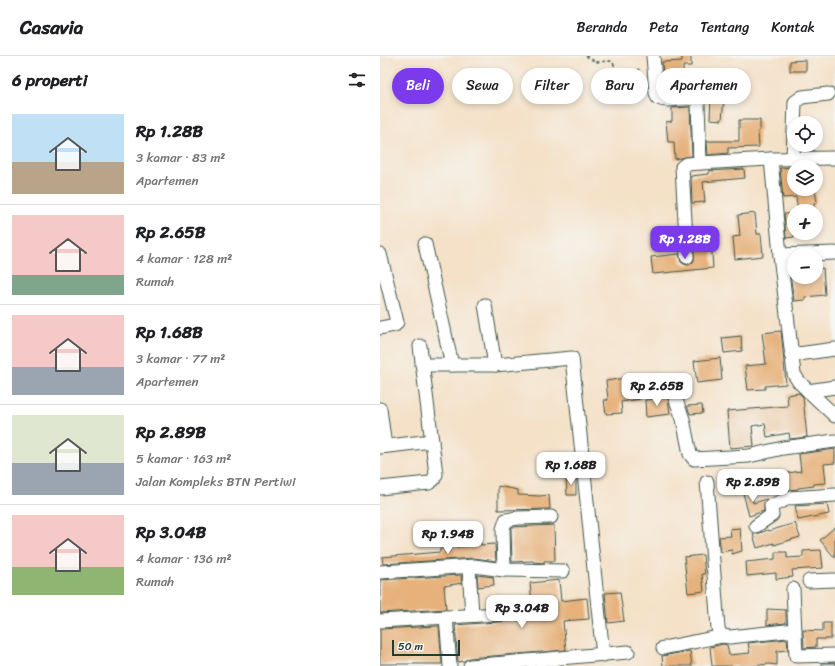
<!DOCTYPE html>
<html lang="id">
<meta charset="utf-8">
<style>
body{margin:0;font-family:Sriracha,sans-serif;background:#f6f6f6;color:#202124;height:100vh;display:flex;flex-direction:column;font-size:15px;white-space:nowrap}
*{box-sizing:border-box;margin:0}
p{font-size:13px;color:#757577}
.icon{flex:none;width:22px;height:22px;fill:none;stroke:currentColor;stroke-width:2;stroke-linecap:round;stroke-linejoin:round}
.map{position:relative;flex:1;overflow:hidden}
.sheet{display:flex;flex-direction:column;background:#fff;width:380px}
.sheet>*{flex:none}
.top-card{position:absolute;left:12px;top:12px;width:380px;height:36px;display:flex;gap:8px}
.buttons{position:absolute;left:407px;top:60px;display:grid;gap:8px}
.buttons a{display:grid;place-items:center;width:36px;height:36px;border-radius:50%;background:#fff;box-shadow:0 2px 6px #0003;font-size:20px}
.scale{position:absolute;left:12px;bottom:10px;width:68px;box-sizing:border-box;padding-left:4px;border:2px solid #1f3d34;border-top:0;font-size:11px;line-height:14px;white-space:nowrap;color:#1f3d34;-webkit-text-stroke:3px #f6f6f2;paint-order:stroke}
.price{position:absolute;translate:-50% -34px;padding:0 9px;border-radius:8px;background:#fff;color:#222;font-size:13px;line-height:26px;filter:drop-shadow(0 1px 2px #0008)}
.price::after{content:'';position:absolute;left:50%;top:24px;width:12px;height:9px;margin-left:-6px;background:inherit;clip-path:polygon(0 0,100% 0,50% 100%)}
.price.on{background:#7c3aed;color:#fff}
ul{padding:0;list-style:none}
li{display:flex;align-items:center;gap:12px;height:100px;padding:0 12px}
li+li{border-top:1px solid #e0e0e0}
li span{display:grid;place-items:center;flex:none;width:112px;height:80px;border-radius:0px;color:#555}
li>.icon{margin-inline-start:auto}
span .icon{width:48px;height:48px;fill:#fffc;stroke-width:1}
li b{font-size:17px}
h2{display:flex;justify-content:space-between;align-items:center;height:48px;padding:0 12px;font-size:17px}
.chip{padding:0 14px;border-radius:18px;background:#fff;box-shadow:0 2px 6px #0003;font-size:14px;line-height:36px}
.chip.on{background:#7c3aed;color:#fff}
header{display:flex;align-items:center;gap:24px;box-sizing:border-box;height:56px;padding:0 20px;background:#fff;border-bottom:1px solid #e0e0e0}
header strong{font-size:19px}
nav{display:flex;gap:22px;margin-inline-start:auto;font-size:14px}
main{display:flex;flex:1;min-height:0}
.map>svg:first-child{display:block}
</style>
<header>
<strong>Casavia</strong>
<nav><a>Beranda</a><a>Peta</a><a>Tentang</a><a>Kontak</a></nav>
</header>
<main>
<section class="sheet">
<h2>6 properti<svg class="icon" aria-label="filters" viewBox="0 0 24 24"><path d="M4 7h16M4 17h16"/><circle cx="9" cy="7" r="2"/><circle cx="15" cy="17" r="2"/></svg></h2>
<ul>
<li><span style="background:linear-gradient(#bfe0f5 60%,#b9a48a 0)"><svg class="icon" aria-label="home" viewBox="0 0 24 24"><path d="M3 11l9-7 9 7M6 9v11h12V9"/></svg></span><div><b>Rp 1.28B</b><p>3 kamar · 83 m²</p><p>Apartemen</p></div></li>
<li><span style="background:linear-gradient(#f6c9c9 75%,#7fa58c 0)"><svg class="icon" aria-label="home" viewBox="0 0 24 24"><path d="M3 11l9-7 9 7M6 9v11h12V9"/></svg></span><div><b>Rp 2.65B</b><p>4 kamar · 128 m²</p><p>Rumah</p></div></li>
<li><span style="background:linear-gradient(#f6c9c9 65%,#9aa5b1 0)"><svg class="icon" aria-label="home" viewBox="0 0 24 24"><path d="M3 11l9-7 9 7M6 9v11h12V9"/></svg></span><div><b>Rp 1.68B</b><p>3 kamar · 77 m²</p><p>Apartemen</p></div></li>
<li><span style="background:linear-gradient(#dfe7d0 60%,#9aa5b1 0)"><svg class="icon" aria-label="home" viewBox="0 0 24 24"><path d="M3 11l9-7 9 7M6 9v11h12V9"/></svg></span><div><b>Rp 2.89B</b><p>5 kamar · 163 m²</p><p>Jalan Kompleks BTN Pertiwi</p></div></li>
<li><span style="background:linear-gradient(#f6c9c9 65%,#8fb573 0)"><svg class="icon" aria-label="home" viewBox="0 0 24 24"><path d="M3 11l9-7 9 7M6 9v11h12V9"/></svg></span><div><b>Rp 3.04B</b><p>4 kamar · 136 m²</p><p>Rumah</p></div></li>
</ul>
</section>
<div class="map">
<svg width="455" height="610" viewBox="0 0 455 610">
<rect width="100%" height="100%" fill="#f6f6f2"/>
<filter id="ink" filterUnits="userSpaceOnUse"><feTurbulence type="fractalNoise" baseFrequency=".025" numOctaves="2"/><feDisplacementMap in="SourceGraphic" scale="8" xChannelSelector="R" yChannelSelector="G"/><feConvolveMatrix kernelMatrix="1 2 1 2 8 2 1 2 1" color-interpolation-filters="sRGB"/></filter>
<filter id="wash" filterUnits="userSpaceOnUse"><feTurbulence type="fractalNoise" baseFrequency=".012" numOctaves="4" result="noise"/><feDisplacementMap in="SourceGraphic" scale="16" xChannelSelector="R" yChannelSelector="G"/><feGaussianBlur stdDeviation="0.9" result="paint"/><feColorMatrix in="noise" values="0 0 0 0 0 0 0 0 0 0 0 0 0 0 0 0 0 1.4 0 .05"/><feComposite in="paint" operator="in"/></filter>
<g filter="url(#wash)">
<rect width="100%" height="100%" fill="#f4e1c8"/>
<g id="blocks">
<g fill="#e6b17a">
<polygon points="302,0 311,0 311,10 303,10 304,35 284,36 282,6 302,5"/>
<polygon points="426,4 426,15 410,15 410,5"/>
<polygon points="331,41 344,42 342,64 330,63"/>
<polygon points="310,51 312,100 295,103 294,86 288,86 286,66 292,65 292,52"/>
<polygon points="359,64 380,64 380,74 378,75 379,91 348,92 348,97 328,99 327,85 359,85"/>
<rect x="423" y="89" width="11" height="5"/>
<polygon points="414,111 414,133 435,133 437,147 434,147 434,155 418,155 416,141 403,142 400,112"/>
<polygon points="364,113 365,122 323,126 325,146 312,147 311,120 329,118 329,115"/>
<polygon points="375,157 377,178 381,178 383,200 355,203 353,181 360,180 358,159"/>
<polygon points="414,157 414,181 406,182 404,158"/>
<polygon points="331,183 333,212 273,218 271,201 299,198 301,206 304,208 308,209 312,207 314,204 314,185"/>
<polygon points="443,212 445,239 425,241 425,244 414,245 410,218 414,217 414,221 436,221 436,213"/>
<polygon points="401,275 406,328 385,330 385,333 368,334 365,310 386,308 382,277"/>
<polygon points="361,280 362,295 344,297 342,282"/>
<polygon points="340,302 342,324 317,327 314,305"/>
<polygon points="258,320 260,343 241,346 242,357 226,358 224,344 228,344 226,325"/>
<polygon points="419,337 423,341 427,381 410,383 409,377 387,381 385,368 372,370 374,390 350,392 347,355 408,350 407,339"/>
<polygon points="288,342 290,358 266,361 265,344"/>
<polygon points="322,349 323,357 310,358 307,350"/>
<polygon points="455,393 455,407 444,408 446,427 434,428 434,430 418,432 418,433 408,434 403,436 401,418 421,415 419,398"/>
<polygon points="186,422 196,422 196,439 187,439"/>
<polygon points="118,430 138,434 138,439 160,440 169,439 170,453 118,454"/>
<polygon points="371,432 373,447 387,443 384,446 384,455 369,460 362,433"/>
<polygon points="447,448 449,458 418,464 415,450"/>
<polygon points="415,467 420,481 394,489 394,487 377,492 373,478 377,478 388,474 389,475"/>
<polygon points="174,469 175,505 164,505 164,507 153,506 153,505 132,506 131,474 132,471"/>
<polygon points="455,471 455,502 440,484"/>
<polygon points="360,472 362,495 352,498 352,494 341,496 339,481 351,480 350,473"/>
<polygon points="101,487 101,489 115,488 116,505 94,502 3,508 2,501 60,496 60,493 92,489 92,488"/>
<polygon points="441,494 443,512 412,514 413,521 396,523 396,517 367,520 366,506 395,503 395,496 407,496 407,502 423,501 423,495"/>
<polygon points="323,499 325,518 322,518 324,535 308,537 304,501"/>
<polygon points="81,519 82,527 64,530 66,553 0,557 0,524"/>
<polygon points="97,519 113,521 114,529 98,531"/>
<polygon points="179,524 181,545 207,542 209,563 183,565 186,594 89,602 84,605 78,606 75,569 171,562 174,559 175,555 172,544 152,546 150,527"/>
<polygon points="240,536 244,565 228,567 225,537"/>
<polygon points="387,553 406,554 406,567 387,569"/>
<polygon points="443,567 451,567 451,583 436,583 436,591 424,592 423,574 443,575"/>
<polygon points="59,570 62,608 0,608 0,573"/>
<polygon points="407,583 408,594 397,595 397,609 389,608 372,610 332,610 330,591 343,588 347,589 349,599 370,597 368,587"/>
<polygon points="310,595 312,610 283,610 282,600"/>
<rect x="442" y="607" width="13" height="3"/>
</g>
</g>
</g>
<g filter="url(#ink)">
<use href="#blocks" fill-opacity="0" stroke="#3f564a" stroke-width="1"/>
<g fill="none" stroke-linecap="round" stroke-linejoin="round">
<defs>
<g id="minor">
<path d="M273 0 276 37 278 42C289 47 303 41 315 43L318 48 320 107 391 103 455 102"/>
<polyline points="413,102 415,46 422,41 448,38"/>
<polyline points="391,103 400,199 455,197"/>
<polyline points="45,188 72,309"/>
<polyline points="0,198 17,266 15,269 0,272"/>
<polyline points="400,199 414,318 419,326 455,360"/>
<polyline points="307,201 302,111 306,108 320,107"/>
<polyline points="105,249 115,309"/>
<polyline points="411,299 455,293"/>
<polyline points="42,309 115,309 192,302 223,599"/>
<polyline points="428,335 455,331"/>
<polyline points="296,344 303,363 310,398 314,403 369,400 403,392 455,385"/>
<polyline points="0,353 5,390"/>
<polyline points="0,391 52,385"/>
<polyline points="327,426 338,572 340,578 343,580"/>
<polyline points="0,432 49,427 54,423 56,418 40,290"/>
<polyline points="376,470 392,459 391,450 409,442 455,439"/>
<polyline points="89,511 92,559"/>
<polyline points="124,514 123,473 126,464 138,462 171,461"/>
<polyline points="0,516 94,510 124,514 183,515"/>
<polyline points="429,525 455,524"/>
<polyline points="413,533 416,600 455,599"/>
<polyline points="66,561 70,610"/>
<polyline points="0,565 167,555"/>
<polyline points="283,592 343,580 350,581 415,574"/>
<polyline points="90,610 248,596"/>
</g>
</defs>
<use href="#minor" stroke="#3f564a" stroke-width="15"/>
<polyline stroke="#3f564a" stroke-width="1.5" stroke-dasharray="3 3" stroke-linecap="butt" points="206,0 216,6 232,5 237,14 245,19 262,12"/>
<use href="#minor" stroke="#fff" stroke-width="13"/>
</g>
</g>
</svg>
<div class="buttons">
<a><svg class="icon" aria-label="locate" viewBox="0 0 24 24"><circle cx="12" cy="12" r="6"/><path d="M12 2v4M12 18v4M2 12h4M18 12h4"/></svg></a>
<a><svg class="icon" aria-label="layers" viewBox="0 0 24 24"><path d="M12 4l9 5-9 5-9-5zM3 14l9 5 9-5"/></svg></a>
<a>+</a>
<a>−</a>
</div>
<div class="scale">50 m</div>
<b class="price on" style="left:305px;top:204px">Rp 1.28B</b>
<b class="price" style="left:277px;top:351px">Rp 2.65B</b>
<b class="price" style="left:191px;top:430px">Rp 1.68B</b>
<b class="price" style="left:373px;top:447px">Rp 2.89B</b>
<b class="price" style="left:68px;top:499px">Rp 1.94B</b>
<b class="price" style="left:142px;top:573px">Rp 3.04B</b>
<div class="top-card">
<a class="chip on">Beli</a>
<a class="chip">Sewa</a>
<a class="chip">Filter</a>
<a class="chip">Baru</a>
<a class="chip">Apartemen</a>
</div>
</div>
</main>
